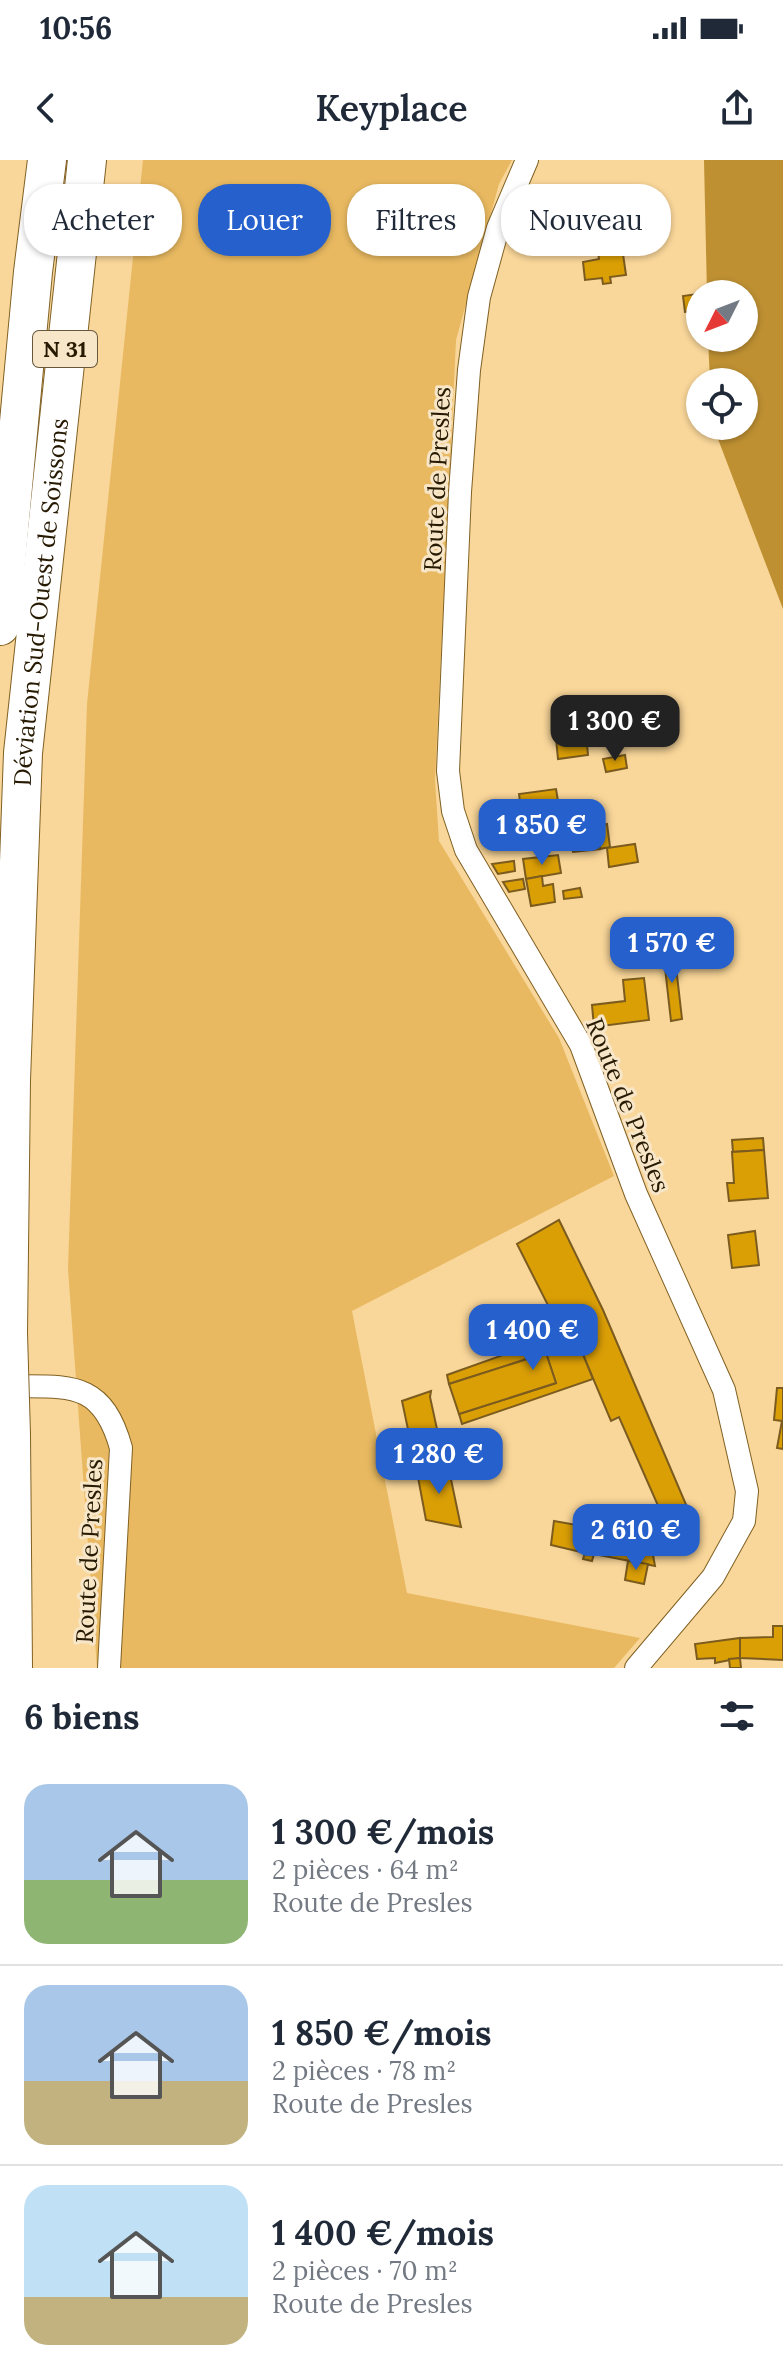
<!DOCTYPE html>
<html lang="fr">
<meta charset="utf-8">
<style>
body{margin:0;font-family:Lora,serif;background:#f6f6f7;color:#1f2937;height:100vh;display:flex;flex-direction:column;font-size:30px;white-space:nowrap}
*{box-sizing:border-box;margin:0}
p{font-size:26px;color:#747a83}
.icon{flex:none;width:44px;height:44px;fill:none;stroke:currentColor;stroke-width:2;stroke-linecap:round;stroke-linejoin:round}
.map{position:relative;height:1508px;overflow:hidden}
.panel{display:flex;flex-direction:column;background:#fff;flex:1}
.panel>*{flex:none}
.top-card{position:absolute;left:24px;top:24px;width:736px;height:72px;display:flex;gap:16px}
.needle{width:52px;rotate:228deg}
.controls{position:absolute;left:686px;top:120px;display:grid;gap:16px}
.controls a{display:grid;place-items:center;width:72px;height:72px;border-radius:50%;background:#fff;box-shadow:0 2px 6px #0004;font-size:40px}
.price{position:absolute;translate:-50% -68px;padding:0 18px;border-radius:16px;background:#2560cd;color:#fff;font-size:26px;line-height:52px;filter:drop-shadow(0 2px 4px #0008)}
.price::after{content:'';position:absolute;left:50%;top:48px;width:24px;height:18px;margin-left:-12px;background:inherit;clip-path:polygon(0 0,100% 0,50% 100%)}
.price.on{background:#222;color:#fff}
ul{padding:0;list-style:none}
li{display:flex;align-items:center;gap:24px;height:200px;padding:0 24px}
li+li{border-top:2px solid #e0e1e3}
li span{display:grid;place-items:center;flex:none;width:224px;height:160px;border-radius:24px;color:#555}
li>.icon{margin-inline-start:auto}
span .icon{width:96px;height:96px;fill:#fffc;stroke-width:1}
li b{font-size:34px}
h2{display:flex;justify-content:space-between;align-items:center;height:96px;padding:0 24px;font-size:34px}
.chip{padding:0 28px;border-radius:32px;background:#fff;box-shadow:0 2px 6px #0004;font-size:28px;line-height:72px}
.chip.on{background:#2560cd;color:#fff}
.status{display:flex;justify-content:space-between;align-items:center;height:56px;padding:0 40px;background:#fff;direction:ltr}
.status svg{height:22px;fill:currentColor}
header{display:flex;justify-content:space-between;align-items:center;height:104px;padding:0 24px;background:#fff;font-size:36px;font-weight:600}
.map>svg:first-child{display:block}
</style>
<div class="status"><b>10:56</b><svg viewBox="0 0 49 12"><path d="M0 12V9h3v3zM5 12V6h3v6zM10 12V3h3v9zM15 12V0h3v12zM26 1h20v11H26zM47 4h2v5h-2z"/></svg></div>
<header><svg class="icon" aria-label="back" viewBox="0 0 24 24"><path d="M15 5l-7 7 7 7"/></svg>Keyplace<svg class="icon" aria-label="share" viewBox="0 0 24 24"><path d="M12 15V3M7 8l5-5 5 5M5 13v7h14v-7"/></svg></header>
<div class="map">
<svg width="783" height="1508" viewBox="0 0 783 1508">
<rect width="100%" height="100%" fill="#f9d699"/>
<polygon fill="#e8b961" points="143,0 512,0 499,24 456,180 435,620 439,681 559,878 614,1016 352,1151 407,1433 640,1478 614,1508 97,1508 68,1109 87,544"/>
<polygon fill="#be9032" points="704,0 783,0 783,449 713,266 744,266 744,222 710,222 708,178 744,178 744,134 707,134"/>
<g fill="#db9f06" stroke="#7b5c1e" stroke-width="2">
<polygon points="624,67 627,87 622,87 626,115 610,117 611,123 603,124 602,118 585,120 583,102 599,99 595,71"/>
<polygon points="705,133 700,134 700,150 685,152 683,136"/>
<polygon points="586,574 588,595 558,599 556,578"/>
<polygon points="625,595 627,608 606,612 603,599"/>
<polygon points="556,629 559,647 549,648 552,678 525,681 519,634"/>
<polygon points="607,664 610,687 600,689 598,666"/>
<polygon points="598,666 600,689 573,692 570,671"/>
<polygon points="635,684 638,702 609,707 607,688"/>
<polygon points="558,695 561,713 526,719 523,699"/>
<polygon points="514,701 515,711 498,714 492,704"/>
<polygon points="542,716 543,726 553,724 555,742 531,746 526,719"/>
<polygon points="523,719 525,729 509,732 503,722"/>
<polygon points="580,728 582,737 564,739 563,731"/>
<polygon points="674,789 682,859 671,861 663,790"/>
<polygon points="644,818 649,860 594,867 592,845 625,841 623,820"/>
<polygon points="763,978 764,990 733,992 732,980"/>
<polygon points="764,990 768,1038 729,1041 727,1023 734,1023 732,992"/>
<polygon points="559,1060 603,1150 693,1361 674,1370 667,1366 619,1257 611,1261 571,1166 561,1171 517,1084"/>
<polygon points="755,1071 759,1105 732,1108 728,1075"/>
<polygon points="573,1170 593,1219 462,1264 459,1254 556,1223 546,1193 449,1224 447,1215"/>
<polygon points="546,1193 556,1223 459,1254 449,1224"/>
<polygon points="777,1228 783,1228 783,1289 777,1288 782,1261 774,1260"/>
<polygon points="431,1231 430,1237 445,1306 417,1312 402,1241"/>
<polygon points="448,1305 461,1367 426,1360 417,1312"/>
<polygon points="554,1361 650,1378 655,1406 594,1394 592,1401 583,1399 585,1393 551,1385"/>
<polygon points="628,1401 648,1404 644,1424 625,1420"/>
<polygon points="773,1466 783,1466 783,1500 740,1498 740,1478 773,1477"/>
<polygon points="740,1478 740,1498 715,1503 715,1498 697,1499 695,1484"/>
<polygon points="740,1498 741,1508 730,1508 729,1499"/>
</g>
<g fill="none" stroke-linecap="round" stroke-linejoin="round">
<defs>
<g id="minor">
<polyline points="527,0 498,68 479,137 469,210 460,332 448,611 453,651 466,690 581,885 636,1034 724,1230 747,1331 744,1361 713,1417 636,1508"/>
<path d="M1 1226C65 1228 101 1216 121 1288L109 1508"/>
</g>
<g id="trunk">
<polyline points="0,466 33,112 47,0"/>
<path id="s1" d="M8 1173 11 920 23 593 87 0"/>
<polyline points="11,1275 13,1508"/>
</g>
</defs>
<use href="#minor" stroke="#806124" stroke-width="24"/>
<use href="#trunk" stroke="#806124" stroke-width="40"/>
<use href="#minor" stroke="#fff" stroke-width="22"/>
<use href="#trunk" stroke="#fff" stroke-width="38"/>
<defs>
<polyline id="trunk-bridge" points="8,1173 11,1275"/>
</defs>
<use href="#trunk-bridge" stroke="#806124" stroke-width="40" stroke-linecap="butt"/>
<use href="#trunk-bridge" stroke="#fff" stroke-width="38"/>
</g>
<g text-anchor="middle" dominant-baseline="central" stroke-width="6" stroke-linejoin="round" paint-order="stroke">
<rect fill="#f8e6c8" stroke="#66573d" stroke-width="2" x="33" y="171" width="64" height="36" rx="6"/>
<g font-size="22" font-weight="bold" fill="#271a02">
<text x="65" y="189">N 31</text>
</g>
<g font-size="24" fill="#271a02" stroke="#f8e6c8">
<text transform="translate(437 319) rotate(-87)">Route de Presles</text>
<text stroke="none"><textPath href="#s1" startOffset="732">Déviation Sud-Ouest de Soissons</textPath></text>
<text transform="translate(628 945) rotate(68)">Route de Presles</text>
<text transform="translate(89 1391) rotate(-87)">Route de Presles</text>
</g>
</g>
</svg>
<div class="controls">
<a><svg class="needle" viewBox="-14 -14 28 28"><path d="M0-13l5 13h-10z" fill="#e53935"/><path d="M0 13l5-13h-10z" fill="#747a83"/></svg></a>
<a><svg class="icon" aria-label="locate" viewBox="0 0 24 24"><circle cx="12" cy="12" r="6"/><path d="M12 2v4M12 18v4M2 12h4M18 12h4"/></svg></a>
</div>
<b class="price on" style="left:615px;top:603px">1 300 €</b>
<b class="price" style="left:542px;top:707px">1 850 €</b>
<b class="price" style="left:672px;top:825px">1 570 €</b>
<b class="price" style="left:533px;top:1212px">1 400 €</b>
<b class="price" style="left:439px;top:1336px">1 280 €</b>
<b class="price" style="left:636px;top:1412px">2 610 €</b>
<div class="top-card">
<a class="chip">Acheter</a>
<a class="chip on">Louer</a>
<a class="chip">Filtres</a>
<a class="chip">Nouveau</a>
</div>
</div>
<section class="panel">
<h2>6 biens<svg class="icon" aria-label="filters" viewBox="0 0 24 24"><path d="M4 7h16M4 17h16"/><circle cx="9" cy="7" r="2"/><circle cx="15" cy="17" r="2"/></svg></h2>
<ul>
<li><span style="background:linear-gradient(#a9c7e8 60%,#8fb573 0)"><svg class="icon" aria-label="home" viewBox="0 0 24 24"><path d="M3 11l9-7 9 7M6 9v11h12V9"/></svg></span><div><b>1 300 €/mois</b><p>2 pièces · 64 m²</p><p>Route de Presles</p></div></li>
<li><span style="background:linear-gradient(#a9c7e8 60%,#c2b280 0)"><svg class="icon" aria-label="home" viewBox="0 0 24 24"><path d="M3 11l9-7 9 7M6 9v11h12V9"/></svg></span><div><b>1 850 €/mois</b><p>2 pièces · 78 m²</p><p>Route de Presles</p></div></li>
<li><span style="background:linear-gradient(#bfe0f5 70%,#c2b280 0)"><svg class="icon" aria-label="home" viewBox="0 0 24 24"><path d="M3 11l9-7 9 7M6 9v11h12V9"/></svg></span><div><b>1 400 €/mois</b><p>2 pièces · 70 m²</p><p>Route de Presles</p></div></li>
</ul>
</section>
